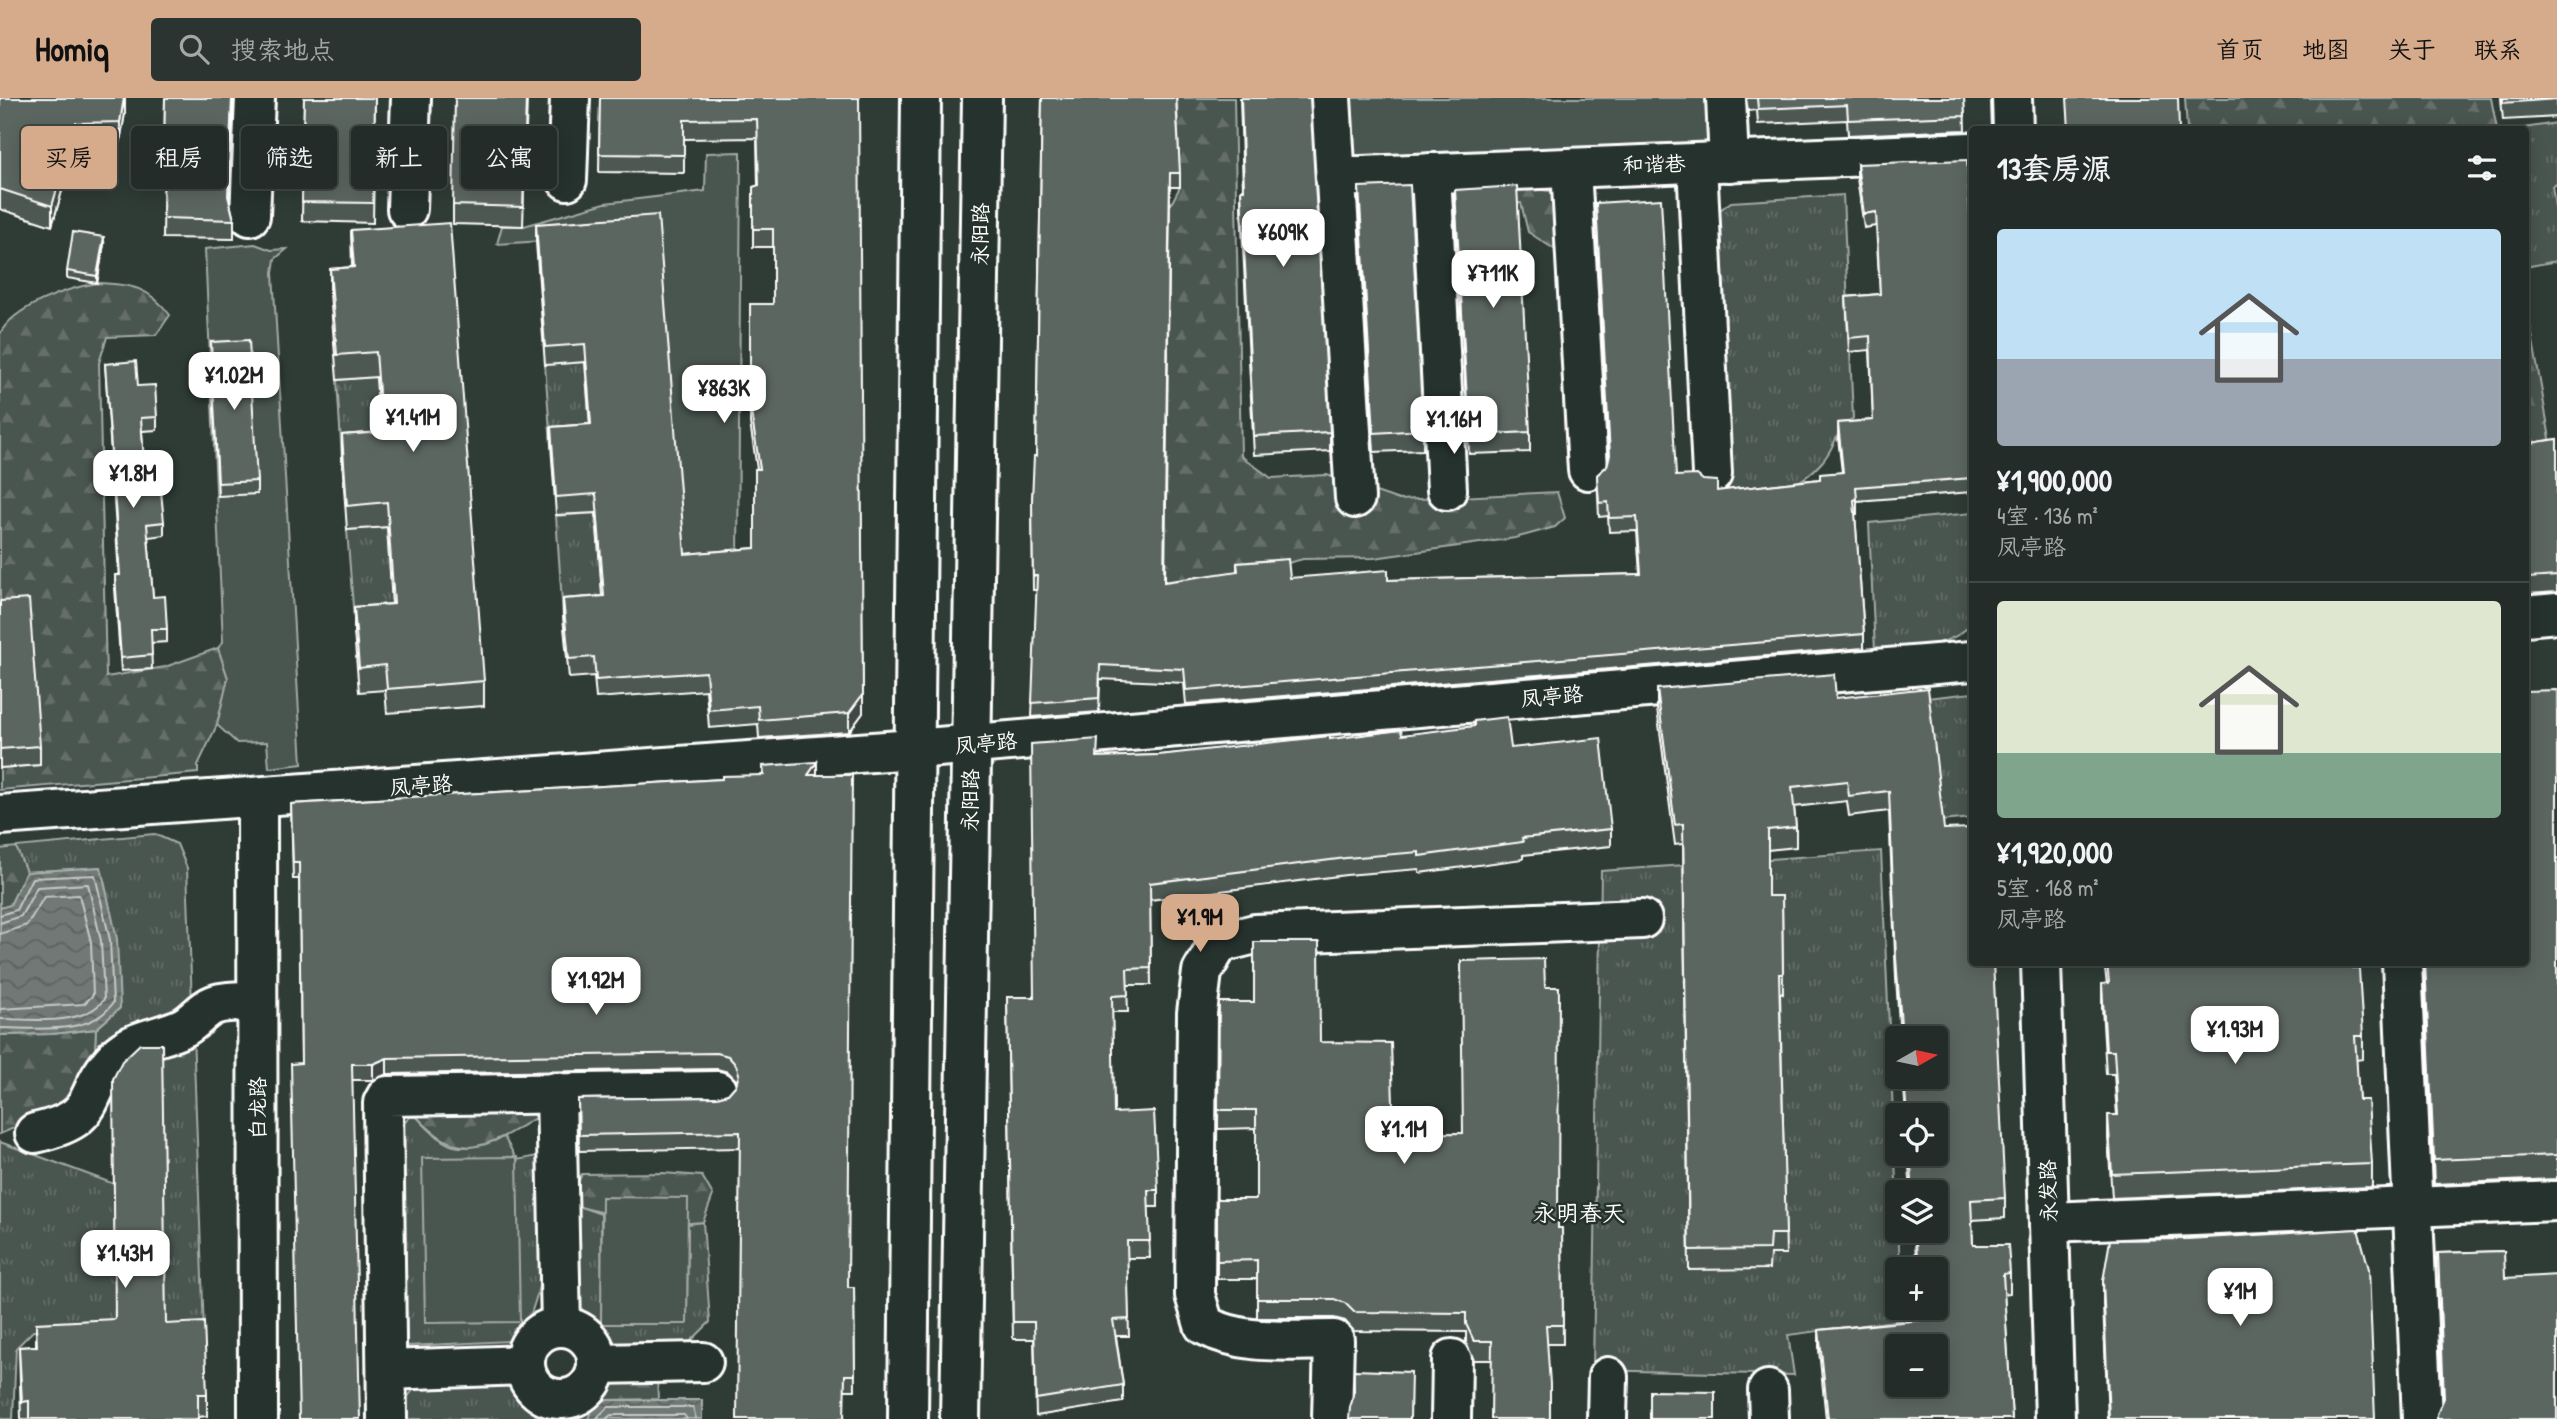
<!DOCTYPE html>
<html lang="zh">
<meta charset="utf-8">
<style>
body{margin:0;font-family:"Patrick Hand","LXGW WenKai TC",sans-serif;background:#2b3430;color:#f1f3f6;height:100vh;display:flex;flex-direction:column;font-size:26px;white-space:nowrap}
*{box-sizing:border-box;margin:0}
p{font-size:23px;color:#a3a7a8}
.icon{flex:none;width:38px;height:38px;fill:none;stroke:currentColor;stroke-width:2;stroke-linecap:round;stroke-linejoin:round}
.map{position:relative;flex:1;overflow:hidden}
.side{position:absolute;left:1969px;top:28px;width:560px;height:840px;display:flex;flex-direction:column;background:#232c28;border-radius:7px;box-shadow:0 4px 18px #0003,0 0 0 2px #404845}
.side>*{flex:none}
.guide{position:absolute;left:21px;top:28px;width:665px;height:63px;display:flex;gap:14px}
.needle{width:46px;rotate:81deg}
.buttons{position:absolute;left:1885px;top:928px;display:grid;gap:14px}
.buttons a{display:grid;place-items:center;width:63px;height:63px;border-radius:7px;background:#232c28;box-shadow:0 4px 18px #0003,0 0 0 2px #404845;font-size:35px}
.price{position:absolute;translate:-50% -60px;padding:0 16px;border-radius:14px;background:#fff;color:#222;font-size:23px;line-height:46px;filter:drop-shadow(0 2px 4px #0008)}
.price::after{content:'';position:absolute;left:50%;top:42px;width:21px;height:16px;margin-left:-10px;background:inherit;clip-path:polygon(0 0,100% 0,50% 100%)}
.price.selected{background:#d6ab8b;color:#111}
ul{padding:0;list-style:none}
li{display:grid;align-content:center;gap:14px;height:371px;padding:0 28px}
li+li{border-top:2px solid #404845}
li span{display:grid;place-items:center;height:217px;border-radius:7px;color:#555}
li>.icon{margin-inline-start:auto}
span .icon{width:126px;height:126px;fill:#fffc;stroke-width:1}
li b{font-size:30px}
h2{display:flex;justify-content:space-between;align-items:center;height:84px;padding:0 28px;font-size:30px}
.tag{padding:0 24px;border-radius:7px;background:#232c28;box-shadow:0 4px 18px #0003,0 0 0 2px #404845;font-size:24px;line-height:63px}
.tag.selected{background:#d6ab8b;color:#111}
header{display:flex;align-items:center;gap:42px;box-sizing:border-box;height:98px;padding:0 35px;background:#d6ab8b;color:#111}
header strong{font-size:33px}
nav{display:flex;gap:38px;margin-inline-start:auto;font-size:24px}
.search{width:490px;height:63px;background:#2b3430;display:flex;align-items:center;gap:18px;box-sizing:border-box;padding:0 24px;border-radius:7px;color:#a3a7a8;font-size:26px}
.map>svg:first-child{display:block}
</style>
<header>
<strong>Homiq</strong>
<div class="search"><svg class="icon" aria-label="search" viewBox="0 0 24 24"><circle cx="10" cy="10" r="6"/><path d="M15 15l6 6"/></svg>搜索地点</div>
<nav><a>首页</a><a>地图</a><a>关于</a><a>联系</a></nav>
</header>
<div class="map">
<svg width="2557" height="1321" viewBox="0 0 2557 1321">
<defs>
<pattern id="grass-tufts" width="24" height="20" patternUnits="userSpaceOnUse" patternTransform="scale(1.75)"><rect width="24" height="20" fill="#4a544f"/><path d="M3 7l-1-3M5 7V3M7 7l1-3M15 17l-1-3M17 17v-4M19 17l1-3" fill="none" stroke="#656e69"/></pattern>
<pattern id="forest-firs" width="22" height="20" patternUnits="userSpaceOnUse" patternTransform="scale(1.75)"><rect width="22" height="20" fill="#4a544f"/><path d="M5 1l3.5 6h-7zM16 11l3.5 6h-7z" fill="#656e69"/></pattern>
<pattern id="water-waves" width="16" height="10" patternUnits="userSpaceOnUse" patternTransform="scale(1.75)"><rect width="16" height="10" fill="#707975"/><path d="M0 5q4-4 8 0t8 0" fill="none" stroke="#5e6260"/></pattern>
</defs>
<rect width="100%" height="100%" fill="#2f3b35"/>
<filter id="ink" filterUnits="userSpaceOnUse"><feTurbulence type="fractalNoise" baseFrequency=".0143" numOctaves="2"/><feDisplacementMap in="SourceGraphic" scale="14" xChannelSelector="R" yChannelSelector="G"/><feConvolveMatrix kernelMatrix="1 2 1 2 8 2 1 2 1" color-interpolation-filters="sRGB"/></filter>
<g filter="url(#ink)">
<g fill="url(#grass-tufts)" stroke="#a4aaa7" stroke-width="2">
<polygon points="2557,25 2557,86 2552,88 2557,122 2557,163 2525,169 2525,32 2517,31"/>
<path d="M1843 97 1853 320C1833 337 1836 348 1822 364 1799 391 1759 404 1728 419L1718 130 1720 112 1731 104Z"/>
<polygon points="585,264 591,344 551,347 545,267"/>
<polygon points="376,279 382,359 342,362 337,282"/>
<polygon points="596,415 604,516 563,519 556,418"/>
<path d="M1972 415V524C1952 552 1907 548 1875 553L1869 425Z"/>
<polygon points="387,429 394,531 355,534 347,432"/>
<polygon points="1972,595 1972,720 1941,723 1927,600"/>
<polygon points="154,736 177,746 187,770 204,1234 33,1233 16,1250 13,1321 0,1321 0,1044 114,1086 162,968 94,970 96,931 120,910 101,769 26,774 16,749"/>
<polygon points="1881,753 1900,1171 1897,1171 1897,1209 1901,1209 1902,1222 1788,1237 1794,1277 1593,1272 1601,773"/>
<path d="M410 1019H417C451 1056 459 1054 504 1039L517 1062 538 1058C553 1112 547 1189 521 1238L510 1243 408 1248 404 1242 400 1029Z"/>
<polygon points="578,1108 601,1116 602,1226 687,1226 688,1126 703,1124 710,1224 685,1249 616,1251 588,1236 575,1213"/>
<path d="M501 1284C518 1291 536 1300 536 1321H404V1304L417 1287Z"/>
</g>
<g fill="url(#forest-firs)" stroke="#a4aaa7" stroke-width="2">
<polygon points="1177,0 1234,0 1241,358 1271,380 1327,377 1399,402 1557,394 1565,420 1555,429 1515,440 1374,460 1303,461 1209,486 1164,486 1170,108 1180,89"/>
<polygon points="2185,0 2491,0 2497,31 2187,31"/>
<polygon points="1471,88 1511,88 1558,94 1554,151 1528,134 1521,105 1452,109 1451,94"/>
<path d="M97 185C131 186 149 189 170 217L156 237 107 239 99 265 106 579 165 569 218 550 228 580 217 627 198 667V675L0 692V670L39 667 0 520V236C13 208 69 190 97 185Z"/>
<polygon points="2525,197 2552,352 2525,355"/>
<polygon points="16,749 26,774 10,808 0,810 0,751"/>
<polygon points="96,931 94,970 63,1009 0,1036 0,937 52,936"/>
<path d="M526 1004 535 1020C486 1050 461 1066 417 1019L457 1005Z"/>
<path d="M663 1075 702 1078 713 1097 703 1124C659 1129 620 1120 577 1108L573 1095 582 1076Z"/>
<path d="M630 1279 657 1280 658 1301 605 1302 598 1321H573C586 1297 605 1287 630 1279Z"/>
</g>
<g fill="#4a544f" stroke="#a4aaa7" stroke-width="2">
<polygon points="1336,0 1706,0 1709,62 1339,76"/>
<polygon points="741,54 738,464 706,528 560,142 497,146 502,128 524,128 605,105 705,93 706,55"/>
<polygon points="255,146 271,152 287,151 275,161 273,175 302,666 269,670 267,644 237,645 217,627 228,580 218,550 223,544 205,151"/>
<polygon points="517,1059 520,1224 425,1225 422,1060"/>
<polygon points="602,1099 688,1100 687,1226 601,1226"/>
</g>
<g fill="url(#water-waves)" stroke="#a9afac" stroke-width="2">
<polygon points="101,769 117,841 120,910 96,931 52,936 0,937 0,810 10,807 26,774"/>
<polygon points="605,1302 702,1302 702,1321 588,1321 592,1312"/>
</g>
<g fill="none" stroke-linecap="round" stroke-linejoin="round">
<g stroke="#c6c9c8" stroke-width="2">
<path d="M0 817 16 812 32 780 95 777 110 842 113 905C91 938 35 930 0 930"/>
<path d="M0 825 21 818 37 789 88 786 101 843 104 901C85 929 30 921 0 921"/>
<polyline points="0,836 27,827 44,799 79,797 91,844 93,897 84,906 0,911"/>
<polyline points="596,1321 608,1309 693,1309 696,1321"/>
<polyline points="606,1321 611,1317 684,1317 687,1321"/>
</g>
<defs>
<g id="minor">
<polyline points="1331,0 1355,400"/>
<polyline points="1726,0 1729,64"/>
<polyline points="2012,0 2013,32"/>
<polyline points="1697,65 1712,376"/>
<polyline points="1571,70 1588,372"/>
<polyline points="1431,75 1447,392"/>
<polyline points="1335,79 1972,54"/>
<polyline points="567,82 570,0"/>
<polyline points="407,111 411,0"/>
<polyline points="250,118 255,0"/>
<polyline points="2525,518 2557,515"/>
<polyline points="257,699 258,1321"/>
<polyline points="0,717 914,651 1972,563"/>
<polyline points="2041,864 2055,1321"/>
<polyline points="2402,864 2422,1321"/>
<polyline points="556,994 561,1229"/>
<path d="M35 1035C104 1019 78 999 116 959 133 941 162 940 184 929 195 923 203 911 214 907 227 902 244 904 257 903"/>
<polyline points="2049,1124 2557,1103"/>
<circle cx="561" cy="1265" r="36"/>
<polyline points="597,1266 703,1264"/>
<polyline points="387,1272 525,1267"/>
<polyline points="1768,1292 1769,1321"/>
<polyline points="387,1321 383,1005 387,998 717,993"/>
<polyline points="908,1321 921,0"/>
<polyline points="960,1321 982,0"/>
<path d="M1332 1321 1334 1242C1290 1242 1244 1248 1204 1227L1195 1197 1197 915 1202 874 1219 845 1255 836 1642 821"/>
<polyline points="1451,1321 1452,1261"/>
<polyline points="1607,1321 1608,1279"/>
</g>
</defs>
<use href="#minor" stroke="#fff" stroke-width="44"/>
<use href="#minor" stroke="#26332d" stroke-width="38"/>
</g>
<g fill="#4e5853" stroke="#fff" stroke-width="2">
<polygon points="0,0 125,0 125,15 120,44 76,44 52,128 0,111"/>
<polygon points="165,0 233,0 229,101 234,122 234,141 163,140"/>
<polygon points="304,0 375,0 373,125 302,123"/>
<polygon points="527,0 523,128 453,126 453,107"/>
<polygon points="600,0 858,0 863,615 849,634 759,640 758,626 709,630 706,592 596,600 594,578 569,580 563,519 563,501 602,498 596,415 556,417 551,347 551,329 590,326 585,264 545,267 536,144 536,126 685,456 755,450 757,371 750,325 750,206 773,206 773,149 753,149 753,89 758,88 757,40 684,41 684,75 599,74"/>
<polygon points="1042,0 1180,75 1180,89 1170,89 1165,484 1237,474 1237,465 1290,480 1388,482 1640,476 1637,433 1609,434 1608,418 1599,419 1597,377 1607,368 1609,359 1596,105 1676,378 1717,393 1820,381 1842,374 1838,340 1838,325 1873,322 1870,252 1849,254 1846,199 1880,196 1876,128 1864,130 1857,80 1857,66 1972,154 1972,394 1857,403 1857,416 1855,416 1864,536 1864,550 1186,606 1184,585 1100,581 1099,614 1032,619 1037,492 1033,492 1032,402 1036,358"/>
<polygon points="1240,0 1310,0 1330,334 1330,353 1254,357 1241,111 1241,92 1243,92"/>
<polygon points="1746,0 1964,0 1965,32 1848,37 1847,22 1758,26 1757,12 1748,13"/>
<polygon points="2501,0 2557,0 2557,19 2503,22"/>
<polygon points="1359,89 1423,332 1423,352 1374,354 1359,108"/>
<polygon points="1455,92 1530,334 1530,354 1469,356 1455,111"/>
<polygon points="351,132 484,583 484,608 387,615 385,592 359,594 354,534 354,509 392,506 387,429 347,432 342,362 342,337 380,334 376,279 337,282 330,195 330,171 352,169"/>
<polygon points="104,146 97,185 67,180 67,173"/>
<polygon points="211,244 257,383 257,396 218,398"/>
<polygon points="105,266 138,288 157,319 157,332 142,333 146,394 164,424 164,437 148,439 153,499 167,531 167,544 151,545 152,571 121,573 115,490 115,477 119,477"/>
<polygon points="2557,341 2557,494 2528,496 2525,481 2525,346"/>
<polygon points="0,503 40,648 40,667 0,670"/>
<polygon points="1657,591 1836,600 1944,731 2005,1100 2005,1120 1972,1122 1973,1147 2010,1175 2010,1195 2004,1196 2012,1321 1826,1321 1819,1252 1819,1232 1920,1222 1919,1209 1936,1209 1936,1171 1917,1171 1914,1132 1936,1132 1936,1094 1911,1094 1908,1055 1936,1055 1936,1017 1906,1017 1903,978 1936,978 1936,940 1900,940 1896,880 1889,713 1849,718 1847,703 1794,709 1796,729 1796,749 1768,752 1768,798 1782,798 1783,896 1780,895 1786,1156 1770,1156 1769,1171 1689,1172 1683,746 1675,747 1657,611"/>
<polygon points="2557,592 2557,1081 2434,1086 2424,864 2525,864"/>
<polygon points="1402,637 1511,650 1611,731 1611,748 1523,757 1523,761 1419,775 1419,771 1346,777 1150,802 1151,887 1127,887 1128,914 1112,914 1114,1015 1158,1092 1158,1109 1148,1109 1150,1160 1127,1160 1129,1238 1116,1238 1123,1287 1123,1304 1036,1318 1034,1241 1013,1241 1007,899 1033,899 1097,659 1159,657 1330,641"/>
<polygon points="763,668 817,677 848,1189 854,1189 855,1292 845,1292 740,1050 579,1053 578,1001 717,999 728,996 736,987 736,982 728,974 717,971 387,976 373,982 353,982 301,965 299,781 293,781 291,706 722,681 763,677"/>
<polygon points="2104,864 2352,864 2363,938 2363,961 2356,962 2359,1002 2372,1066 2372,1089 2112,1100 2108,1040 2108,1017 2117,1017 2114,976 2106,976 2102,909 2102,886 2107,886"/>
<polygon points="1545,889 1558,1130 1562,1130 1563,1246 1547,1246 1491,1262 1474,1262 1466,1245 1466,1234 1354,1233 1345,1223 1334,1220 1257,1220 1257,1181 1217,1181 1217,1101 1256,1101 1256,1030 1218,1031 1219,904 1320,944 1394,1036 1463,1035"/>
<polygon points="2504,1153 2443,1302 2438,1155"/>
<polygon points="2103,1183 2375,1321 2108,1321 2103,1206"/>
<polygon points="36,1225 166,1226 207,1296 207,1318 198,1319 198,1321 21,1321 19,1249 36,1248"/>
</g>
<g fill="#404744" stroke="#fff" stroke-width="2">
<polygon points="124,0 125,15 120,44 120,24"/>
<polygon points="232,0 233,0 228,117 228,98"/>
<polygon points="76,25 76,44 52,128 52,108"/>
<polygon points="104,139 104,146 97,185 97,178"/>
<polygon points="863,596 863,615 849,634 849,615"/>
<polygon points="817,664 817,680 808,677"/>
<polygon points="387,960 387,976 373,982 373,966"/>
</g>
<g fill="#5b6661" stroke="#fff" stroke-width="2" fill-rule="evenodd">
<polygon points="0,0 124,0 120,24 76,25 52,108 0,91"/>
<polygon points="165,0 232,0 228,98 234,122 163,120"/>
<polygon points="304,0 375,0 373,105 302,104"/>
<polygon points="455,0 526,0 523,109 453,107"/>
<polygon points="600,0 859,0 863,596 849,615 759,622 758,608 709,612 706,574 596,582 594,559 569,561 563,501 604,498 596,396 556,399 551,329 591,326 585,246 545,249 536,126 658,117 685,456 755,450 755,371 760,371 750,307 750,206 773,206 773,131 753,131 753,89 759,87 757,21 684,22 684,57 599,56"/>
<polygon points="1042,0 1176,0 1180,75 1170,75 1164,484 1238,473 1237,465 1288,461 1290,480 1388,472 1388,482 1641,476 1637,419 1609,420 1608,404 1599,405 1597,377 1607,368 1610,357 1596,105 1661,101 1676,378 1697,377 1703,382 1717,383 1717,393 1820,381 1820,376 1843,374 1838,325 1873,322 1870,238 1849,240 1846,199 1880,196 1876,114 1864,116 1857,66 1967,62 1972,154 1972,380 1856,389 1857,401 1854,402 1864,536 1186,592 1184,571 1100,567 1099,600 1032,605 1037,478 1033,478 1032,402 1034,358 1036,358"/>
<polygon points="1241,0 1310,0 1330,334 1254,338 1241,92 1244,92"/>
<polygon points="1757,0 1964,0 1965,18 1848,22 1847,7 1758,11"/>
<polygon points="2067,0 2178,0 2179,32 2069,32"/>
<polygon points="2503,0 2557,0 2557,1 2503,5"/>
<polygon points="1410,87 1423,332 1374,335 1359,89"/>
<polygon points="1517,88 1530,334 1469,337 1455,92"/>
<polygon points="450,125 484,583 387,591 385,567 359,570 354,509 394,506 387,404 347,408 342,337 382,334 376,254 337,257 330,171 354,169 351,132"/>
<polygon points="73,134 104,139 97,178 67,173"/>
<polygon points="249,242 257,383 218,385 211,244"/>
<polygon points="136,263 138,288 155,287 157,319 141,320 146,394 161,393 164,424 147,426 153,499 165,498 167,531 151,531 152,557 121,560 115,477 120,477 105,266"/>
<polygon points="2557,341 2557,478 2528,480 2525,466 2525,346"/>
<polygon points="29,501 40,648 0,651 0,503"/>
<path d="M1834 576 1836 600 1928 590 1944 731 1972 730V864H1993L2005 1100 1971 1102 1973 1147H2008L2010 1175 2003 1176 2012 1321H1828L1819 1232 1922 1222 1921 1209H1936V1171H1918L1915 1132H1936V1094H1913L1910 1055H1936V1017H1907L1904 978H1936V940H1902L1896 860 1889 693 1849 698 1847 683 1792 689 1796 729 1768 732V798H1782L1783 876H1779L1786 1136H1770L1769 1151 1689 1152 1683 726 1675 727 1657 591ZM1897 1248H1936V1286H1897Z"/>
<polygon points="2557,592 2557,1057 2434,1062 2425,864 2525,864 2525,593"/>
<polygon points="1507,619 1511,650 1601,640 1611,731 1522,740 1523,744 1419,758 1419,754 1346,760 1150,785 1151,870 1127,871 1128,897 1112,898 1114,1015 1154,1013 1158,1092 1148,1092 1150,1143 1127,1143 1129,1221 1113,1222 1123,1287 1036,1301 1034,1224 1013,1224 1007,899 1034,899 1031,646 1098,641 1097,659 1159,657 1330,638 1330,641 1401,632 1402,637 1474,628 1474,623"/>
<polygon points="817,664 808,677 852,677 848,1189 854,1189 855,1277 845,1277 844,1321 737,1321 740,1034 579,1037 578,1001 717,999 728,996 736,987 739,976 736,967 728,958 717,955 387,960 373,966 352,966 360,1321 299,1321 291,966 301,965 299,765 293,765 291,706 722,681 722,678 764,677 763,668"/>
<polygon points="1254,844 1319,844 1320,944 1391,945 1394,1036 1463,1035 1461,863 1544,861 1545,889 1559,889 1558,1130 1562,1130 1563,1227 1546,1227 1550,1286 1550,1321 1491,1321 1492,1243 1474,1243 1466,1226 1466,1215 1354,1214 1345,1205 1334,1201 1257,1201 1257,1162 1217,1163 1217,1101 1256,1101 1256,1012 1218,1012 1219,904 1254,904"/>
<polygon points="2107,864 2352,864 2352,871 2359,871 2363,938 2355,938 2359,1002 2368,1002 2372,1066 2112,1076 2108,1017 2118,1017 2114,953 2106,953 2102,886 2109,885"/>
<polygon points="140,946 162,946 166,1226 204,1224 207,1296 198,1296 198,1321 29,1321 29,1303 22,1304 19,1249 37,1248 36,1225 115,1221 113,981 122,963"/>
<polygon points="2358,1131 2369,1171 2375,1321 2109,1321 2103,1183 2110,1142 2187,1141"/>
<polygon points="2504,1153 2505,1180 2557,1177 2557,1321 2437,1321 2437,1316 2444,1300 2438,1155"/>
<polygon points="1354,1272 1411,1274 1410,1321 1349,1321 1350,1309 1354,1297"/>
<polygon points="1650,1293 1715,1294 1715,1321 1650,1321"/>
</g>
</g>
<g text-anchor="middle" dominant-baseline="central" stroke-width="5" stroke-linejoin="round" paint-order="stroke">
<g font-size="21" fill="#fff" stroke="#26332d">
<text transform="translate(1654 66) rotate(-2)">和谐巷</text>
<text transform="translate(980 136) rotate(-89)">永阳路</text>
<text transform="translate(1552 598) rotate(-5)">凤亭路</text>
<text transform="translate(986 645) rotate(-5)">凤亭路</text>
<text transform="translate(421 687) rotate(-4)">凤亭路</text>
<text transform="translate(970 702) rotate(-89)">永阳路</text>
<text transform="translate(257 1010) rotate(-90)">白龙路</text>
<text transform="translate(2048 1093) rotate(-92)">永发路</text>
</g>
<g font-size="23" fill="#fff" stroke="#26332d">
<text x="1579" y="1114">永明春天</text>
</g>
</g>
</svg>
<div class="buttons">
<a><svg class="needle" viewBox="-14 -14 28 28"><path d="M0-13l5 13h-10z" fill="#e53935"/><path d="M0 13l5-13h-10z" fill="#a3a7a8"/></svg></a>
<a><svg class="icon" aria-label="locate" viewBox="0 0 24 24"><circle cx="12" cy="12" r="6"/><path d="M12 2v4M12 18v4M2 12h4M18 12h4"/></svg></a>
<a><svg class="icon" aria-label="layers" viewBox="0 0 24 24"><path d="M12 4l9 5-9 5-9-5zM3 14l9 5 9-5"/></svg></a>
<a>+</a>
<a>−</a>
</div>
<b class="price" style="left:1283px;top:171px">¥609K</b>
<b class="price" style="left:1493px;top:212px">¥711K</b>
<b class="price" style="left:234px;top:314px">¥1.02M</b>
<b class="price" style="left:724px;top:327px">¥863K</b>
<b class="price" style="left:413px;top:356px">¥1.41M</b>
<b class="price" style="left:1454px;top:358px">¥1.16M</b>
<b class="price" style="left:133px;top:412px">¥1.8M</b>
<b class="price selected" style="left:1200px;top:856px">¥1.9M</b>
<b class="price" style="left:596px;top:919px">¥1.92M</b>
<b class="price" style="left:2235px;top:968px">¥1.93M</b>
<b class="price" style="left:1404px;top:1068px">¥1.1M</b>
<b class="price" style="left:125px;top:1192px">¥1.43M</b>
<b class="price" style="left:2240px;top:1230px">¥1M</b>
<div class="guide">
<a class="tag selected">买房</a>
<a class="tag">租房</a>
<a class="tag">筛选</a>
<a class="tag">新上</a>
<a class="tag">公寓</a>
</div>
<section class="side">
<h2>13套房源<svg class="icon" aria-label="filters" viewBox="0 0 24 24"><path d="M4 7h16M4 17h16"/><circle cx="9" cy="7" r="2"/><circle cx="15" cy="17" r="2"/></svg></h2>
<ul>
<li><span style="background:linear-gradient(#bfe0f5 60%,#9aa5b1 0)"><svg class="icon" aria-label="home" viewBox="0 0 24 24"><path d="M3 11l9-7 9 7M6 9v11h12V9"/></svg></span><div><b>¥1,900,000</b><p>4室 · 136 m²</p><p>凤亭路</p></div></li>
<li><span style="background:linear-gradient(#dfe7d0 70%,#7fa58c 0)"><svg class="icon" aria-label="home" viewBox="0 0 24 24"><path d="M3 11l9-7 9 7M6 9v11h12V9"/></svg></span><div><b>¥1,920,000</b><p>5室 · 168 m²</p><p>凤亭路</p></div></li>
</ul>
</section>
</div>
